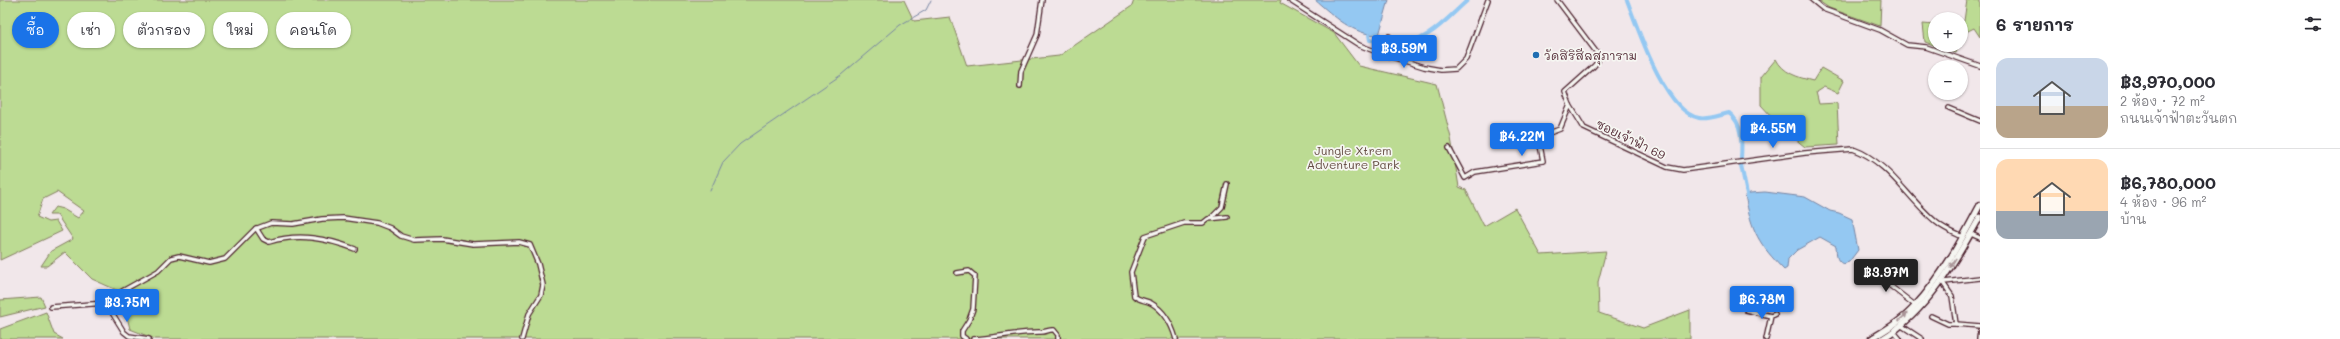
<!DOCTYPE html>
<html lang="th">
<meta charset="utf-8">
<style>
body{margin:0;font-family:Mali,"Playpen Sans Thai",sans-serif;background:#f7f7f7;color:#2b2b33;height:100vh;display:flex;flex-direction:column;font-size:15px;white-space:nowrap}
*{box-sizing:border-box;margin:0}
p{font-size:13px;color:#7c7c81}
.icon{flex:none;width:22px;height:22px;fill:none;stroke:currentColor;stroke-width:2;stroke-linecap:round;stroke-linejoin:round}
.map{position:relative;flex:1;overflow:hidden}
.details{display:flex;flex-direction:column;background:#fff;width:360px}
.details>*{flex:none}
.guide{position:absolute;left:12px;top:12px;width:380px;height:36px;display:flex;gap:8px}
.tools{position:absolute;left:1928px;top:12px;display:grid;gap:8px}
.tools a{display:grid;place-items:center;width:40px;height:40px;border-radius:50%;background:#fff;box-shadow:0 1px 3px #0004;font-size:20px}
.price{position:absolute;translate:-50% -34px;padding:0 9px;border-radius:4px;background:#1a73e8;color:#fff;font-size:13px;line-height:26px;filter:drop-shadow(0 1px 2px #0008)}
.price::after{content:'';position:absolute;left:50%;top:24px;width:12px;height:9px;margin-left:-6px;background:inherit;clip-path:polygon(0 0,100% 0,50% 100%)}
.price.current{background:#222;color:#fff}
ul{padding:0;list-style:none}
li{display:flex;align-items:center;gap:12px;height:100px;padding:0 16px}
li+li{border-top:1px solid #e1e1e2}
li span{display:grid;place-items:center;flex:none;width:112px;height:80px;border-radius:12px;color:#555}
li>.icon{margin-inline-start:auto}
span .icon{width:48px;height:48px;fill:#fffc;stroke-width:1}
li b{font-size:17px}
h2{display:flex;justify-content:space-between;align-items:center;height:48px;padding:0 16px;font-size:17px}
.chip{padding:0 14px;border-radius:18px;background:#fff;box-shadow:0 1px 3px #0004;font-size:14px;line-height:36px}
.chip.current{background:#1a73e8;color:#fff}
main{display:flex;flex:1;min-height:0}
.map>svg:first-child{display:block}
</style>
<main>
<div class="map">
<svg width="1980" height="339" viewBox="0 0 1980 339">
<rect width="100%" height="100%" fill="#f1e7ea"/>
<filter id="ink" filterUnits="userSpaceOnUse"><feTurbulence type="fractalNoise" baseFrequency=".025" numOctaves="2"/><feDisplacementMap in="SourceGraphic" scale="8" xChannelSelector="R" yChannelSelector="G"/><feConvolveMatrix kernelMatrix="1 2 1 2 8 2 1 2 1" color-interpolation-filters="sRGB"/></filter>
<g filter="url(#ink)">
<g fill="#bcdb93" stroke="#837d5f">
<polygon points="0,0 904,0 914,21 950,17 967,66 1059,56 1132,6 1134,0 1281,0 1280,3 1334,33 1359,66 1437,84 1451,138 1459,187 1466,190 1484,226 1515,208 1541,255 1606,251 1598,282 1599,313 1643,328 1690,310 1690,339 155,339 130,329 121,292 92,279 65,252 47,266 41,266 51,251 73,239 57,215 49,215 55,207 63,209 78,218 84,211 57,192 43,199 37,217 48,222 56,221 62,231 0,260"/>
<polygon points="1817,0 1881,0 1880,26 1829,8"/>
<polygon points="1967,0 1980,0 1980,37 1974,28 1964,33 1961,40 1961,22 1964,21"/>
<polygon points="1923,24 1935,25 1935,45 1959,45 1956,53 1925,42"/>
<polygon points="1422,44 1429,48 1428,52 1417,54 1414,49"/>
<path d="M1776 59C1783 73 1797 77 1813 81L1821 68 1844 81 1838 93 1824 87 1816 92 1819 104 1837 103 1839 145 1805 147 1783 129 1761 105V77Z"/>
<polygon points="41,297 45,306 0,317 0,300"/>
<polygon points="46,312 54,334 63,339 0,339 0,329"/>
</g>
<g fill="#94c8f2" stroke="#7684a2">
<path d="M1315 0H1389L1379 35C1353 35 1334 16 1315 0Z"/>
<path d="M1765 192 1805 197 1830 211 1839 213 1852 219 1858 250 1849 262 1843 264C1835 260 1837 254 1836 246L1820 237 1797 250 1788 259 1787 268 1784 270C1758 243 1752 232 1745 195L1750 193Z"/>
</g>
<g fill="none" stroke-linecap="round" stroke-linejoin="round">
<polyline stroke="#7684a2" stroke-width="1" points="710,191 723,162 740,144 841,75 900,25 926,10 931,0"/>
<g stroke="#94c8f2" stroke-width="4">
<path d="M1627 0C1638 29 1665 112 1699 118 1708 120 1720 115 1729 113 1743 123 1742 144 1741 159"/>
<polyline points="1369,35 1370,40 1383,41"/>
<path d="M1397 44C1426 45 1448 17 1468 0"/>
<polyline points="1741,165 1747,194"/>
</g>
<defs>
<g id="street">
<polyline points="1289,0 1359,45 1382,54 1424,67 1441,70 1456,69 1466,59 1488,0"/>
<path d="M1557 0 1597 53 1598 61 1594 66 1565 92 1570 105 1584 128 1667 167 1683 170 1805 153 1853 149C1889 162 1908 199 1936 222 1944 229 1954 233 1963 237"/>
<polyline points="1812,0 1823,9 1880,30 1907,45 1926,47 1980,66"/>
<polyline points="1382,54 1389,36"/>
<polyline points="1020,86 1021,71 1037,35 1042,0"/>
<polyline points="1949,108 1980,121"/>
<polyline points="1449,148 1465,178 1475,172 1543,161 1539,140 1541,136 1560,129 1570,105"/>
<polyline points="1211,218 1222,207 1227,184"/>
<path d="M256 228 263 239 269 242C299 233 326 238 355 249"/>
<polyline points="1971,234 1980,238"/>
<polyline points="1866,267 1916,306"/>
<polyline points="957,273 969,271 975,276 973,309 969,320 962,331 962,336 966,339"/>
<polyline points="1941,280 1952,296 1956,324 1980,326"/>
<polyline points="1944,282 1980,278"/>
<polyline points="106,303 124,332 129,336 149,339"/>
<polyline points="51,307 106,303 124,290 158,271 171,258 179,256 209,263 225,259 255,229 271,223 293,224 322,219 343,218 377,223 390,228 401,236 414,240 442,239 473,244 519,242 530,245 538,264 543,285 541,295 529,314 522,339"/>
<polyline points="1746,310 1771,316"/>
<polyline points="1931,316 1948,324 1956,324"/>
<polyline points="1902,326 1922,339"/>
<polyline points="1894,332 1900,339"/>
<path d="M973 339C995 338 1016 332 1039 332 1045 333 1049 329 1054 330L1058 335V339"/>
<path d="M1176 339C1172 325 1165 311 1151 303 1145 300 1140 301 1134 296L1131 272 1145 236 1184 223H1203L1208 219 1227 217"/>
<polyline points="1766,339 1771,316 1775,314"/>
<polyline points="1979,339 1980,330"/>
</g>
<g id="secondary">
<path d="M1871 339C1887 329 1903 320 1915 306 1942 277 1962 239 1980 205"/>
<path d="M1882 339C1927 312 1955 262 1980 217"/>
</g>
</defs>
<use href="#street" stroke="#4a1f2b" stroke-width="6"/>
<use href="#secondary" stroke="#4a1f2b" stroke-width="8"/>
<use href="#street" stroke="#f6f6f2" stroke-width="3.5"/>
<use href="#secondary" stroke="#f6f6f2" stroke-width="5"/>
</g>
<defs><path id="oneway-solid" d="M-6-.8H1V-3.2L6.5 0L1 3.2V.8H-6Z"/></defs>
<g fill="#a99598">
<use href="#oneway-solid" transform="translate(1953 263) rotate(122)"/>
<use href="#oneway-solid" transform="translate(1903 317) rotate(-43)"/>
</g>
</g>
<circle fill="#1f6fb2" stroke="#f6f6f2" stroke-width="1.5" cx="1536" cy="55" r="4"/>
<g text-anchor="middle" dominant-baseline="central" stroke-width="3.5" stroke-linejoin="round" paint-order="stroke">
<g font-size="12" fill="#4a1f2b" stroke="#f6f6f2" text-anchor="start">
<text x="1544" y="55">วัดสิริสีลสุภาราม</text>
</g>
<g font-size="12" fill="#4a1f2b" stroke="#f6f6f2">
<text transform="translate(1631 139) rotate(26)">ซอยเจ้าฟ้า 69</text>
</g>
<g font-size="12" fill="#664e45" stroke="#f6f6f2">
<text x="1353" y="150">Jungle Xtrem<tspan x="1353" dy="14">Adventure Park</tspan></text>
</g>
</g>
</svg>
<div class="tools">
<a>+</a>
<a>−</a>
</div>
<b class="price" style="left:1404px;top:69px">฿3.59M</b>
<b class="price" style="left:1773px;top:149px">฿4.55M</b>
<b class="price" style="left:1522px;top:157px">฿4.22M</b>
<b class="price current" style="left:1886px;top:293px">฿3.97M</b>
<b class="price" style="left:1762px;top:320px">฿6.78M</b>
<b class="price" style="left:127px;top:323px">฿3.75M</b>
<div class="guide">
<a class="chip current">ซื้อ</a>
<a class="chip">เช่า</a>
<a class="chip">ตัวกรอง</a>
<a class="chip">ใหม่</a>
<a class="chip">คอนโด</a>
</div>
</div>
<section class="details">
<h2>6 รายการ<svg class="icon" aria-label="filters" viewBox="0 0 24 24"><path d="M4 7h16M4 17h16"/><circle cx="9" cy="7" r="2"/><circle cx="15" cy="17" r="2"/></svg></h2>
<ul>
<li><span style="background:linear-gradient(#c9d6e8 60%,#b9a48a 0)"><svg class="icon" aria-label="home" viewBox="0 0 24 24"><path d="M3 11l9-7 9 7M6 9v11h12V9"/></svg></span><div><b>฿3,970,000</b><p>2 ห้อง · 72 m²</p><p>ถนนเจ้าฟ้าตะวันตก</p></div></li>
<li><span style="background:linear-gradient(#ffd9b3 65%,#9aa5b1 0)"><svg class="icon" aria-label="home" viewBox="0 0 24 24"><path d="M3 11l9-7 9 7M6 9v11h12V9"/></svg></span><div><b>฿6,780,000</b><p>4 ห้อง · 96 m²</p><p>บ้าน</p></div></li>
</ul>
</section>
</main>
